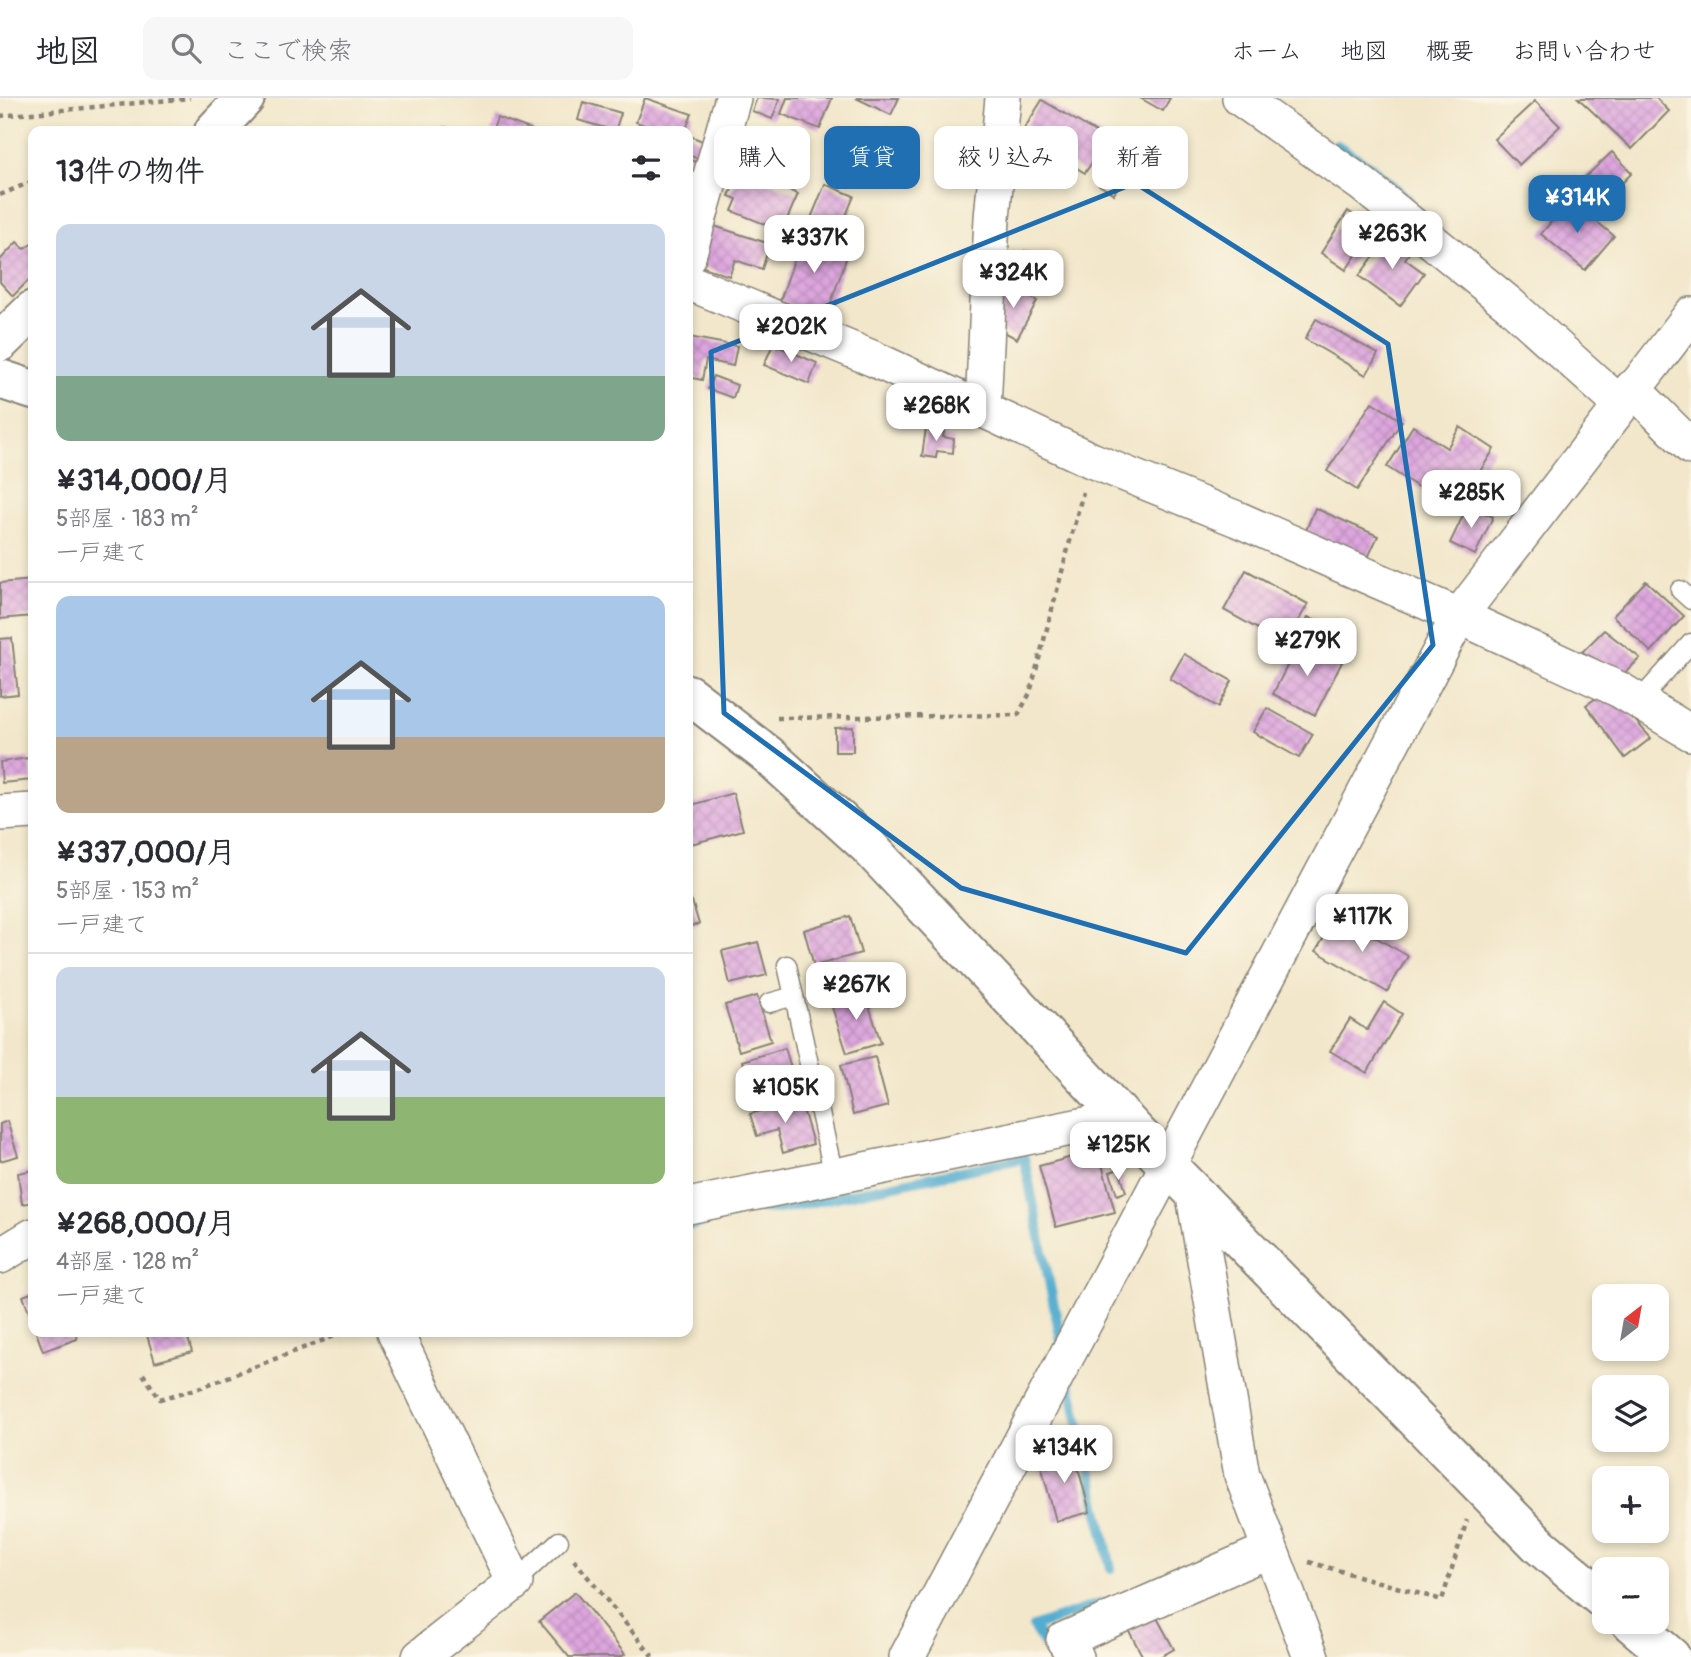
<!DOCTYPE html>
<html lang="ja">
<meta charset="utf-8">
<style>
body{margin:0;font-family:Pangolin,"Klee One",sans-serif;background:#f7f7f7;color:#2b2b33;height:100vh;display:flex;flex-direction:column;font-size:26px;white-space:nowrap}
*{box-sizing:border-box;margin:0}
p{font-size:23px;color:#7c7c81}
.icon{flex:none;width:38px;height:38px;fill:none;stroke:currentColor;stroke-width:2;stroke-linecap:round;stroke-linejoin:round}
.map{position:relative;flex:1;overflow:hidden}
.details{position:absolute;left:28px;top:28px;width:665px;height:1211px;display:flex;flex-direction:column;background:#fff;border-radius:14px;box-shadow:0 4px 10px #0003}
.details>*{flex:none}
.banner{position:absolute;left:714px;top:28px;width:665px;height:63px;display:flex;gap:14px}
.needle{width:46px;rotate:31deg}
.fabs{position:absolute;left:1592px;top:1186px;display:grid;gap:14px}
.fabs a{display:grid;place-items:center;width:77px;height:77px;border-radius:14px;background:#fff;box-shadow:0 4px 10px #0003;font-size:35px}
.price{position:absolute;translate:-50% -60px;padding:0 16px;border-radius:14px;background:#fff;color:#222;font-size:23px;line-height:46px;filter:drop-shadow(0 2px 4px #0008)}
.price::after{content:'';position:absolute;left:50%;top:42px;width:21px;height:16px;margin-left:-10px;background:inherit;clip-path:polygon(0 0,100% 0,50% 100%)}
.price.current{background:#1f6fb2;color:#fff}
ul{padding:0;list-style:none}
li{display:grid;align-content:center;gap:14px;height:371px;padding:0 28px}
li+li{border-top:2px solid #e1e1e2}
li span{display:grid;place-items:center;height:217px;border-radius:14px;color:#555}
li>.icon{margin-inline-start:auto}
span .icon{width:126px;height:126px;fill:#fffc;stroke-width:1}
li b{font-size:30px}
h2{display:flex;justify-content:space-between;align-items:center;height:84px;padding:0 28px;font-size:30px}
.pill{padding:0 24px;border-radius:14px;background:#fff;box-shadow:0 4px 10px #0003;font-size:24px;line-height:63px}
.pill.current{background:#1f6fb2;color:#fff}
header{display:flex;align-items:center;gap:42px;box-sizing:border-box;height:98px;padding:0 35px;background:#fff;border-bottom:2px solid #e1e1e2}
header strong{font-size:33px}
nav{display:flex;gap:38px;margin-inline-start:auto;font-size:24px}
.search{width:490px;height:63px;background:#f7f7f7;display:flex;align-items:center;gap:18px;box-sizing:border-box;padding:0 24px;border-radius:14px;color:#7c7c81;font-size:26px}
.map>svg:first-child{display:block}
</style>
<header>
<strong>地図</strong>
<div class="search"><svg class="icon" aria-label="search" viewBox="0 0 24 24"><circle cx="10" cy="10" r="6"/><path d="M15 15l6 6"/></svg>ここで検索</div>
<nav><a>ホーム</a><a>地図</a><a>概要</a><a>お問い合わせ</a></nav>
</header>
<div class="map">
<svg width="1691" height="1559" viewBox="0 0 1691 1559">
<defs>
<pattern id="building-cross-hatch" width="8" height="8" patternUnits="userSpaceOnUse" patternTransform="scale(1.75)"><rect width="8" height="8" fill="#dda6de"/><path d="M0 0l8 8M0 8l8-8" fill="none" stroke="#bd8ebe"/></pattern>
</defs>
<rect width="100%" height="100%" fill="#fcf5e5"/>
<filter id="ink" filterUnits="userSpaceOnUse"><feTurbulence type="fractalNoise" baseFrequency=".0143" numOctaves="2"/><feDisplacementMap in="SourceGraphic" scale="14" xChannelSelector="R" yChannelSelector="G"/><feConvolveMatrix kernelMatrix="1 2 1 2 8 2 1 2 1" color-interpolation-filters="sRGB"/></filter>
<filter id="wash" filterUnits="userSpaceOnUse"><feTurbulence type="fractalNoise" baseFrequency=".00686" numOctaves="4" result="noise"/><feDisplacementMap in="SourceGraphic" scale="28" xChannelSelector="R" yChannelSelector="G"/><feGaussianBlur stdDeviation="1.57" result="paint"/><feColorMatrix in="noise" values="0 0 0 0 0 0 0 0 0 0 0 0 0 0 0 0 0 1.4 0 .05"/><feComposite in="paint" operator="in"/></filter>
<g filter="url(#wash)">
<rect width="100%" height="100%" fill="#f2e7cb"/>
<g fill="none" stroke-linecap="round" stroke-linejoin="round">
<g stroke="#52add0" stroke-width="10">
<polyline points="1337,47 1372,70 1408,101"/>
<polyline points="757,1110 779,1111 1024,1060 1062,1247"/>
<polyline points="688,1128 732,1116"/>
<polyline points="1068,1276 1111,1470"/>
<polyline points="1053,1559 1033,1529 1102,1505"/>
</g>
</g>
<g id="blocks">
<g fill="url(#building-cross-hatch)">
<polygon points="645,0 692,16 685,33 660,33 636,24"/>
<polygon points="757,0 780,1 772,21 752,13"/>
<polygon points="787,0 832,0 820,31 781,16"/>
<polygon points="856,0 899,0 891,17"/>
<polygon points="1140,0 1170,0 1163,13"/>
<polygon points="1578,0 1656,0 1669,13 1632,51"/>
<polygon points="1042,2 1107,41 1085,75 1021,36"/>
<polygon points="1535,3 1560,28 1519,67 1494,41"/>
<polygon points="583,4 621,15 615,33 578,22"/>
<polygon points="497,19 535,33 492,33"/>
<polygon points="751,30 770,37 762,58 743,51"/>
<polygon points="688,37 705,44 699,61 688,57"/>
<polygon points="1119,49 1134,58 1114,96 1099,87"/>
<polygon points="1612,54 1632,75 1603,104 1582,82"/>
<polygon points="688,62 698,64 694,80 688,79"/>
<polygon points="740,72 798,96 782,133 732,113 737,101 729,98"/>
<polygon points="825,86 854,98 838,137 809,125"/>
<polygon points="1570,101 1614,138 1585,172 1541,136"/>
<polygon points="1348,113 1374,131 1346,172 1321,155"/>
<polygon points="711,127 770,146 762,171 735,162 729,178 698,167"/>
<polygon points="1391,135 1412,151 1405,161 1424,175 1400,208 1359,178"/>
<polygon points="803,136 849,152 826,219 780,203"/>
<polygon points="17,144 24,151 33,145 33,178 13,198 0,184 0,162"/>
<polygon points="1025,153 1060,174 1047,195 1013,175"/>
<polygon points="1002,182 1037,203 1017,241 995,229"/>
<polygon points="1316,221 1378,256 1366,277 1305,241"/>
<polygon points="689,239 737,248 733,268 706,262 702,282 688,279"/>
<polygon points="773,246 817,265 809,286 764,267"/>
<polygon points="713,278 737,287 733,300 708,291"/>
<polygon points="1372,304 1402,323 1357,392 1327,373"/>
<polygon points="1413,328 1447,350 1460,329 1494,351 1455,413 1387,369"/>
<polygon points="926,330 944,333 943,339 954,341 953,355 937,353 936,360 922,358"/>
<polygon points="1468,407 1493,419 1475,457 1450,445"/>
<polygon points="1315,410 1378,438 1366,464 1304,437"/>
<polygon points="1246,472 1308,506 1285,546 1224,512"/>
<polygon points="33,482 33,518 0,521 0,485"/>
<polygon points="1646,483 1684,518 1651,554 1613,518"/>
<polygon points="1308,519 1327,529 1317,548 1298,538"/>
<polygon points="1604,532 1640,560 1624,576 1582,554"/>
<polygon points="12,540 18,596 0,598 0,541"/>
<polygon points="1299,544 1342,564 1315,617 1273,596"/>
<polygon points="1184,556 1232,583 1218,609 1170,581"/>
<polygon points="1608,592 1651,640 1625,660 1586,607"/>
<polygon points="1267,610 1313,636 1299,660 1253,634"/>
<polygon points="853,629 853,654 835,654 835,630"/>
<polygon points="29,660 32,682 2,685 0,664"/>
<polygon points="733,695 743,732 691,746 688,708"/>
<polygon points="692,803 699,826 688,829 688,804"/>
<polygon points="1337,817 1408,858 1387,894 1316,853"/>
<polygon points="850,818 861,855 814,868 804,832"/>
<polygon points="758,844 767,877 730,886 722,853"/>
<polygon points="864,892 881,945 847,955 830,903"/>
<polygon points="757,898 771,943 739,953 725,907"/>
<polygon points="1384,904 1402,916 1367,975 1330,953 1350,921 1367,932"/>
<polygon points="785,950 795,983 753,996 742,963"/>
<polygon points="875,959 888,1008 853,1017 841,967"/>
<polygon points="800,1001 813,1046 783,1055 777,1032 757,1038 750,1016"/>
<polygon points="7,1023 18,1058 0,1063 0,1026"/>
<polygon points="1098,1052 1115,1114 1056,1129 1039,1068"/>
<polygon points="1119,1071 1126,1094 1117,1097 1110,1074"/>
<polygon points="33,1072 33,1104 22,1106 18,1075"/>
<polygon points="33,1194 33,1225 23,1198"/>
<polygon points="36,1234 75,1234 77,1241 43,1253"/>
<polygon points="146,1234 186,1234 192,1254 155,1264"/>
<polygon points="1073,1351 1090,1414 1056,1423 1039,1360"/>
<polygon points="575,1494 625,1556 621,1559 569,1559 539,1523"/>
<polygon points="1156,1518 1174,1551 1160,1559 1143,1559 1129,1533"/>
</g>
</g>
</g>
<g filter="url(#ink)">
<use href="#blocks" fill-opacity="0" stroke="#878274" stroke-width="2"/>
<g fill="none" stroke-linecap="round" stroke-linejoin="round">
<defs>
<g id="lane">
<polyline points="1680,492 1691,502"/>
<polyline points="1639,603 1691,545"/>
<polyline points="787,867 834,1078"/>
<polyline points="769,905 794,898"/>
<polyline points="515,1484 559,1443"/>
</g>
<g id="street">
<polyline points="1240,0 1362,86 1509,206 1620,306"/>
<polyline points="688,158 733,0"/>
<polyline points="688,184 874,261 1091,362 1237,421 1459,518 1620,592 1691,635"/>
<polyline points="1632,290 1691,349"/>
<polyline points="983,311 992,120 1003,0"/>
<polyline points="0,715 33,713"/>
<polyline points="1193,1092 1242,1377 1311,1559"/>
<polyline points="688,1108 1125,1019"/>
<polyline points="0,1158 33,1138"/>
<polyline points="395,1234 515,1484 420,1559"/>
<polyline points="907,1559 1459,518 1691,217"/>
<polyline points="1076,1559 1064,1542 1269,1452"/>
</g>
<g id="secondary">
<polyline points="214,33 245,0"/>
<polyline points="0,244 33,212"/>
<polyline points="0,281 33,292"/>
<polyline points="688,596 768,657 867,747 1169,1069 1540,1448 1605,1503"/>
<polyline points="1630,1524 1671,1559"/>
</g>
</defs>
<use href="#lane" stroke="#878274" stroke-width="21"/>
<use href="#street" stroke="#878274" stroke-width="38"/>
<use href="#secondary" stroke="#878274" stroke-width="42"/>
<g stroke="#878274" stroke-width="4.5" stroke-dasharray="5 5" stroke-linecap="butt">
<polyline points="0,18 190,0"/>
<polyline points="445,33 445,24"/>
<polyline points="0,97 33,83"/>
<polyline points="777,620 1018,617 1030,595 1083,394"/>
<polyline points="143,1276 160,1301 199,1290 345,1234"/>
<polyline points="574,1462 653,1559"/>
<polyline points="1309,1464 1442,1502 1467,1422"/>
</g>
<use href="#lane" stroke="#fff" stroke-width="18"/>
<use href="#street" stroke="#fff" stroke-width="35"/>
<use href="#secondary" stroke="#fff" stroke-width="38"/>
</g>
</g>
<path fill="none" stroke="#1f6fb2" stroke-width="5" stroke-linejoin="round" d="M1135 85 1388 246 1433 547 1186 855 961 790 724 615 711 254Z"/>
</svg>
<div class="fabs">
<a><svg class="needle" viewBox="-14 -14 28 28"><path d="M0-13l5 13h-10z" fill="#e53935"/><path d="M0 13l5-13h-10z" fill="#7c7c81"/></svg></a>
<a><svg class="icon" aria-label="layers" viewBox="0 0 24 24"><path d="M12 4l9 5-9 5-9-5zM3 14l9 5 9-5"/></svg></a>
<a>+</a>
<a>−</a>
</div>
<b class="price current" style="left:1577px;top:137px">¥314K</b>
<b class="price" style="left:1392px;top:173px">¥263K</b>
<b class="price" style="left:814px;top:177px">¥337K</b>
<b class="price" style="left:1013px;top:212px">¥324K</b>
<b class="price" style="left:791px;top:266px">¥202K</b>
<b class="price" style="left:936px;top:345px">¥268K</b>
<b class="price" style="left:1471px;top:432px">¥285K</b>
<b class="price" style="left:1307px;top:580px">¥279K</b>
<b class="price" style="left:1362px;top:856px">¥117K</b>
<b class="price" style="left:856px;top:924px">¥267K</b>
<b class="price" style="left:785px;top:1027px">¥105K</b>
<b class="price" style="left:1118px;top:1084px">¥125K</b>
<b class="price" style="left:1064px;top:1387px">¥134K</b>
<div class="banner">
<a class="pill">購入</a>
<a class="pill current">賃貸</a>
<a class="pill">絞り込み</a>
<a class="pill">新着</a>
</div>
<section class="details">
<h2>13件の物件<svg class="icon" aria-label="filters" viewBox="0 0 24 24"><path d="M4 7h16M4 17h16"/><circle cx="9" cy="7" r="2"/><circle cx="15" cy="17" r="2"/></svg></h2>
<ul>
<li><span style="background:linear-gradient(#c9d6e8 70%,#7fa58c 0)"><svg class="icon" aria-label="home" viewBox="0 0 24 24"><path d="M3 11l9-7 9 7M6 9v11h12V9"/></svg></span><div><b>¥314,000/月</b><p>5部屋 · 183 m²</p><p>一戸建て</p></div></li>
<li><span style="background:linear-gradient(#a9c7e8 65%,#b9a48a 0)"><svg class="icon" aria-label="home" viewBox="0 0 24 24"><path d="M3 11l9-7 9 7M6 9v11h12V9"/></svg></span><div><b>¥337,000/月</b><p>5部屋 · 153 m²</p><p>一戸建て</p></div></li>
<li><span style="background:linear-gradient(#c9d6e8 60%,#8fb573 0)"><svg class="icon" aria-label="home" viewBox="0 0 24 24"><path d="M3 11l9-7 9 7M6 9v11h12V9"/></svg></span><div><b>¥268,000/月</b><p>4部屋 · 128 m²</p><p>一戸建て</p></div></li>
</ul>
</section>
</div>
